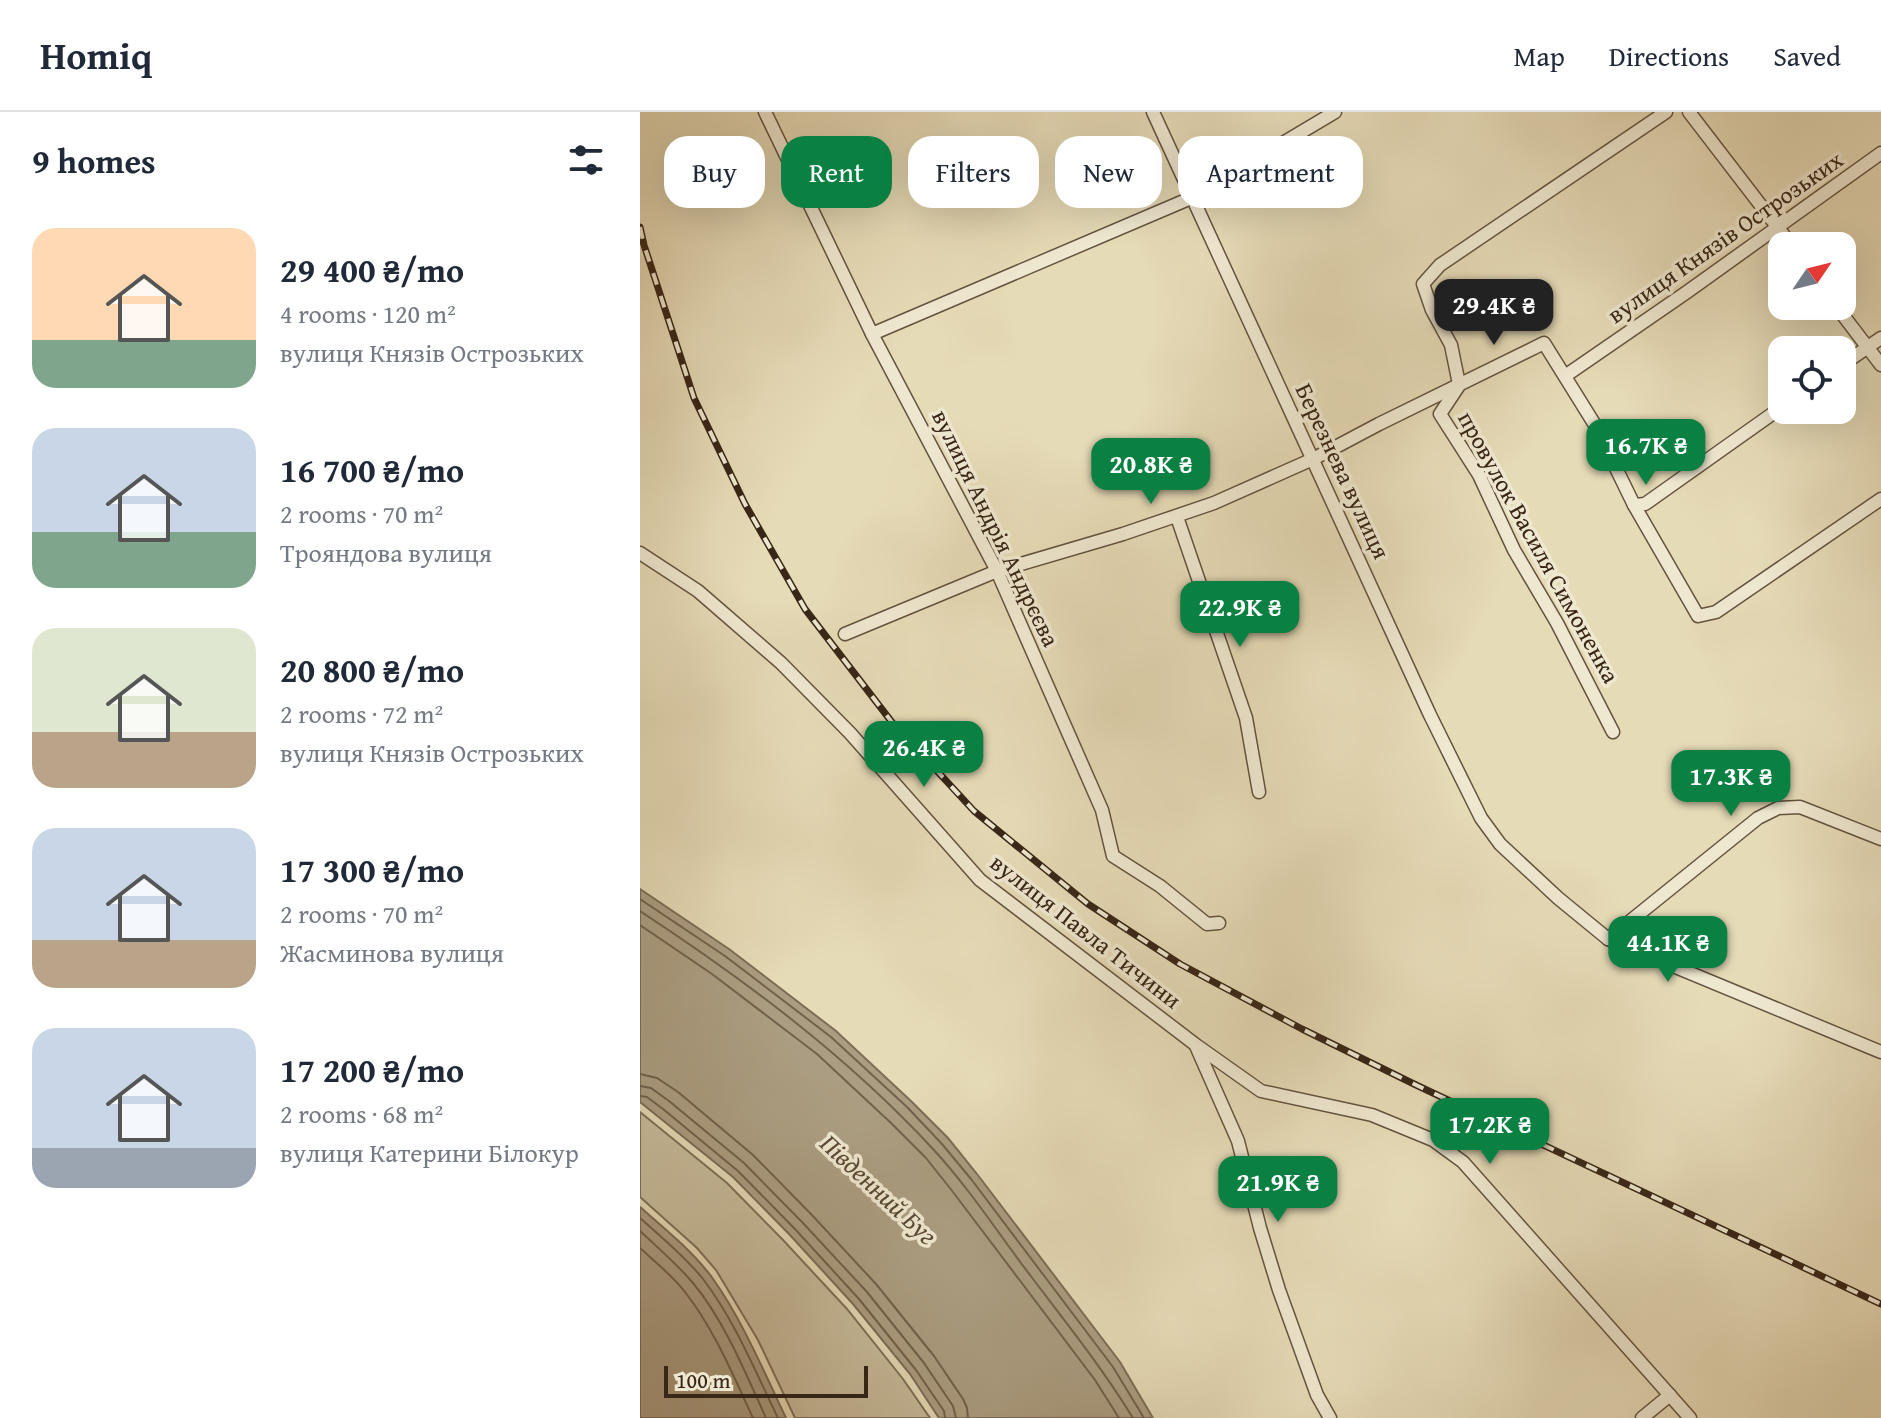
<!DOCTYPE html>
<meta charset="utf-8">
<style>
body{margin:0;font-family:"Gentium Book Plus",serif;background:#f6f6f7;color:#1f2937;height:100vh;display:flex;flex-direction:column;font-size:30px;white-space:nowrap}
*{box-sizing:border-box;margin:0}
p{font-size:26px;color:#747a83}
.icon{flex:none;width:44px;height:44px;fill:none;stroke:currentColor;stroke-width:2;stroke-linecap:round;stroke-linejoin:round}
.map{position:relative;flex:1;overflow:hidden}
.drawer{display:flex;flex-direction:column;background:#fff;width:640px}
.drawer>*{flex:none}
.banner{position:absolute;left:24px;top:24px;width:760px;height:72px;display:flex;gap:16px}
.needle{width:52px;rotate:55deg}
.tools{position:absolute;left:1128px;top:120px;display:grid;gap:16px}
.tools a{display:grid;place-items:center;width:88px;height:88px;border-radius:16px;background:#fff;box-shadow:0 8px 32px #0002;font-size:40px}
.scale{position:absolute;left:24px;bottom:20px;width:204px;box-sizing:border-box;padding-left:8px;border:4px solid #382617;border-top:0;font-size:22px;line-height:28px;white-space:nowrap;color:#382617;-webkit-text-stroke:6px #efe8d0;paint-order:stroke}
.price{position:absolute;translate:-50% -68px;padding:0 18px;border-radius:16px;background:#0b8043;color:#fff;font-size:26px;line-height:52px;filter:drop-shadow(0 2px 4px #0008)}
.price::after{content:'';position:absolute;left:50%;top:48px;width:24px;height:18px;margin-left:-12px;background:inherit;clip-path:polygon(0 0,100% 0,50% 100%)}
.price.current{background:#222;color:#fff}
ul{padding:0;list-style:none}
li{display:flex;align-items:center;gap:24px;height:200px;padding:0 32px}
li span{display:grid;place-items:center;flex:none;width:224px;height:160px;border-radius:24px;color:#555}
li>.icon{margin-inline-start:auto}
span .icon{width:96px;height:96px;fill:#fffc;stroke-width:1}
li b{font-size:34px}
h2{display:flex;justify-content:space-between;align-items:center;height:96px;padding:0 32px;font-size:34px}
.tag{padding:0 28px;border-radius:24px;background:#fff;box-shadow:0 8px 32px #0002;font-size:28px;line-height:72px}
.tag.current{background:#0b8043;color:#fff}
header{display:flex;align-items:center;gap:48px;box-sizing:border-box;height:112px;padding:0 40px;background:#fff;border-bottom:2px solid #e0e1e3}
header strong{font-size:38px}
nav{display:flex;gap:44px;margin-inline-start:auto;font-size:28px}
main{display:flex;flex:1;min-height:0}
.map>svg:first-child{display:block}
</style>
<header>
<strong>Homiq</strong>
<nav><a>Map</a><a>Directions</a><a>Saved</a></nav>
</header>
<main>
<section class="drawer">
<h2>9 homes<svg class="icon" aria-label="filters" viewBox="0 0 24 24"><path d="M4 7h16M4 17h16"/><circle cx="9" cy="7" r="2"/><circle cx="15" cy="17" r="2"/></svg></h2>
<ul>
<li><span style="background:linear-gradient(#ffd9b3 70%,#7fa58c 0)"><svg class="icon" aria-label="home" viewBox="0 0 24 24"><path d="M3 11l9-7 9 7M6 9v11h12V9"/></svg></span><div><b>29 400 ₴/mo</b><p>4 rooms · 120 m²</p><p>вулиця Князів Острозьких</p></div></li>
<li><span style="background:linear-gradient(#c9d6e8 65%,#7fa58c 0)"><svg class="icon" aria-label="home" viewBox="0 0 24 24"><path d="M3 11l9-7 9 7M6 9v11h12V9"/></svg></span><div><b>16 700 ₴/mo</b><p>2 rooms · 70 m²</p><p>Трояндова вулиця</p></div></li>
<li><span style="background:linear-gradient(#dfe7d0 65%,#b9a48a 0)"><svg class="icon" aria-label="home" viewBox="0 0 24 24"><path d="M3 11l9-7 9 7M6 9v11h12V9"/></svg></span><div><b>20 800 ₴/mo</b><p>2 rooms · 72 m²</p><p>вулиця Князів Острозьких</p></div></li>
<li><span style="background:linear-gradient(#c9d6e8 70%,#b9a48a 0)"><svg class="icon" aria-label="home" viewBox="0 0 24 24"><path d="M3 11l9-7 9 7M6 9v11h12V9"/></svg></span><div><b>17 300 ₴/mo</b><p>2 rooms · 70 m²</p><p>Жасминова вулиця</p></div></li>
<li><span style="background:linear-gradient(#c9d6e8 75%,#9aa5b1 0)"><svg class="icon" aria-label="home" viewBox="0 0 24 24"><path d="M3 11l9-7 9 7M6 9v11h12V9"/></svg></span><div><b>17 200 ₴/mo</b><p>2 rooms · 68 m²</p><p>вулиця Катерини Білокур</p></div></li>
</ul>
</section>
<div class="map">
<svg width="1241" height="1306" viewBox="0 0 1241 1306">
<rect width="100%" height="100%" fill="#e6dbb7"/>
<filter id="stains"><feTurbulence type="fractalNoise" baseFrequency=".0025" numOctaves="4"/><feColorMatrix values="0 0 0 0 .2 0 0 0 0 .09 0 0 0 0 .02 0 0 0 .5 -.17"/></filter>
<radialGradient id="worn" r=".72"><stop offset=".6" stop-color="#630" stop-opacity="0"/><stop offset="1" stop-color="#630" stop-opacity=".3"/></radialGradient>
<polygon fill="#c8bc9c" stroke="#80715a" stroke-width="2" points="0,1000 87,1071 143,1128 207,1197 263,1267 290,1306 155,1306 118,1228 76,1158 57,1136 0,1085"/>
<g fill="#ab9d81" stroke="#7d6d57" stroke-width="2">
<polygon points="0,777 89,837 196,919 272,990 308,1026 337,1062 480,1250 513,1306 299,1306 270,1262 213,1192 149,1122 93,1065 0,990"/>
<path d="M0 1095C24 1116 51 1138 71 1164 102 1207 123 1258 146 1306H0Z"/>
</g>
<g fill="none" stroke-linecap="round" stroke-linejoin="round">
<g stroke="#72624c" stroke-width="2">
<polyline points="0,787 85,844 191,925 267,995 302,1032 331,1067 473,1255 504,1306"/>
<path d="M0 799C105 868 207 944 293 1037 330 1077 360 1124 393 1167 428 1213 463 1257 493 1306"/>
<polyline points="0,813 72,862 177,942 251,1011 286,1046 313,1080 455,1268 479,1306"/>
<polyline points="0,962 17,966 38,980 113,1043 171,1102 236,1172 294,1244 323,1287 327,1296 328,1306"/>
<polyline points="0,974 11,976 29,989 104,1051 162,1110 227,1180 284,1251 313,1294 316,1306"/>
<polyline points="0,984 7,985 23,997 98,1059 155,1117 219,1187 276,1258 304,1299 305,1306"/>
<path d="M0 1106C21 1125 45 1144 63 1167 95 1209 115 1259 138 1306"/>
<path d="M0 1119C18 1136 37 1152 53 1171 84 1208 106 1262 126 1306"/>
<path d="M0 1136C15 1150 32 1163 45 1180 74 1217 93 1263 113 1306"/>
</g>
<defs>
<g id="street">
<polyline points="125,0 232,222 357,459 462,698 473,744 520,774 567,812 579,811"/>
<polyline points="513,0 790,603 841,706 860,732 918,786 968,827 1241,940"/>
<polyline points="1049,0 1152,134"/>
<polyline points="1196,194 1241,253"/>
<polyline points="232,222 551,86 695,0"/>
<polyline points="1202,253 1241,226"/>
<polyline points="925,264 1047,180 1241,41"/>
<polyline points="819,272 811,233 792,198 783,172 800,153 1026,0"/>
<polyline points="818,275 800,302 839,363 874,438 917,511 973,620"/>
<polyline points="994,393 1005,392 1142,295"/>
<polyline points="537,405 606,606 619,680"/>
<polyline points="0,441 58,479 141,551 210,621 340,768 556,933 621,979 732,1003 793,1028 823,1050 1050,1306"/>
<polyline points="205,522 357,459 483,422 574,391 673,347 739,312 904,231 955,313 994,393 1058,504 1076,500 1241,387"/>
<polyline points="968,827 1118,706 1138,696 1160,695 1241,727"/>
<polyline points="556,934 598,1029 620,1116 639,1178 677,1283 690,1306"/>
<polyline points="1002,1306 1030,1283"/>
</g>
</defs>
<use href="#street" stroke="#64533f" stroke-width="15"/>
<use href="#street" stroke="#efe8d0" stroke-width="12"/>
<defs>
<polyline id="rail" points="0,115 4,133 54,286 105,392 165,497 251,609 334,699 448,792 540,852 662,917 774,972 1241,1192"/>
</defs>
<use href="#rail" stroke="#382617" stroke-width="7"/>
<use href="#rail" stroke="#efe8d0" stroke-width="4" stroke-dasharray="12" stroke-linecap="butt"/>
</g>
<g text-anchor="middle" dominant-baseline="central" stroke-width="7" stroke-linejoin="round" paint-order="stroke">
<g font-size="24" fill="#382617" stroke="#efe8d0">
<text transform="translate(1085 125) rotate(-35)">вулиця Князів Острозьких</text>
<text transform="translate(703 359) rotate(65)">Березнева вулиця</text>
<text transform="translate(356 416) rotate(64)">вулиця Андрія Андрєєва</text>
<text transform="translate(899 435) rotate(61)">провулок Василя Симоненка</text>
<text transform="translate(446 819) rotate(38)">вулиця Павла Тичини</text>
</g>
<g font-size="26" font-style="italic" fill="#5a4a37" stroke="#efe8d0">
<text transform="translate(239 1077) rotate(43)">Південний Буг</text>
</g>
</g>
<rect width="100%" height="100%" filter="url(#stains)"/>
<rect width="100%" height="100%" fill="url(#worn)"/>
</svg>
<div class="tools">
<a><svg class="needle" viewBox="-14 -14 28 28"><path d="M0-13l5 13h-10z" fill="#e53935"/><path d="M0 13l5-13h-10z" fill="#747a83"/></svg></a>
<a><svg class="icon" aria-label="locate" viewBox="0 0 24 24"><circle cx="12" cy="12" r="6"/><path d="M12 2v4M12 18v4M2 12h4M18 12h4"/></svg></a>
</div>
<div class="scale">100 m</div>
<b class="price current" style="left:854px;top:235px">29.4K ₴</b>
<b class="price" style="left:1006px;top:375px">16.7K ₴</b>
<b class="price" style="left:511px;top:394px">20.8K ₴</b>
<b class="price" style="left:600px;top:537px">22.9K ₴</b>
<b class="price" style="left:284px;top:677px">26.4K ₴</b>
<b class="price" style="left:1091px;top:706px">17.3K ₴</b>
<b class="price" style="left:1028px;top:872px">44.1K ₴</b>
<b class="price" style="left:850px;top:1054px">17.2K ₴</b>
<b class="price" style="left:638px;top:1112px">21.9K ₴</b>
<div class="banner">
<a class="tag">Buy</a>
<a class="tag current">Rent</a>
<a class="tag">Filters</a>
<a class="tag">New</a>
<a class="tag">Apartment</a>
</div>
</div>
</main>
